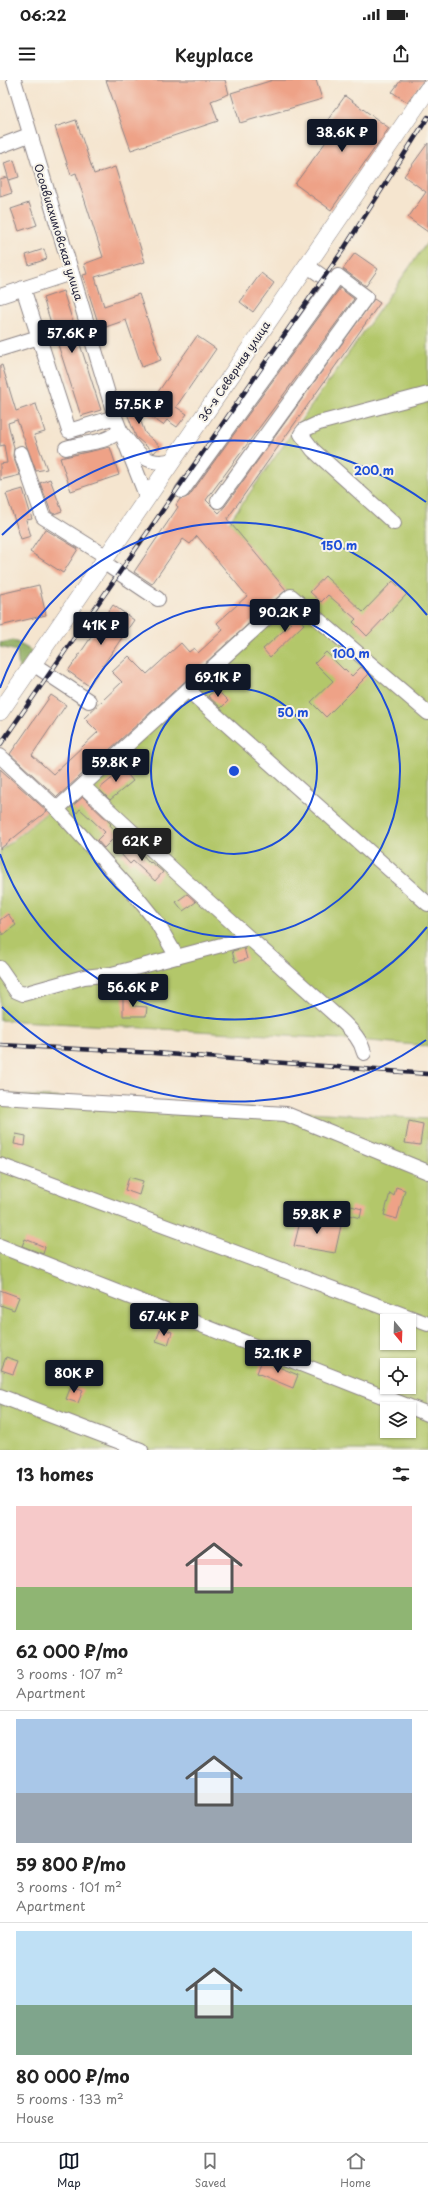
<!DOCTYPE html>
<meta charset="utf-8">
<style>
body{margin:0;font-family:"Playpen Sans",sans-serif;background:#f2f2f2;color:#222;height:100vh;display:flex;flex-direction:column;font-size:15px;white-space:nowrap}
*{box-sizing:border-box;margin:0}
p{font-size:13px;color:#767676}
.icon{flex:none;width:22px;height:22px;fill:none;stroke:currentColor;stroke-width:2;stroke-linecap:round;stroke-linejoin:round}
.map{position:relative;height:1370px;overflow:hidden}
.details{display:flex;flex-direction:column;background:#fff;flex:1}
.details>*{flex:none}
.needle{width:26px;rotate:161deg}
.controls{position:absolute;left:380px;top:1234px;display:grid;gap:8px}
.controls a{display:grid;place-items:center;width:36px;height:36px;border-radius:0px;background:#fff;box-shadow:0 1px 3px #0004;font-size:20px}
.price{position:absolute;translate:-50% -34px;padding:0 9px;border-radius:4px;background:#111827;color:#fff;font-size:13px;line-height:26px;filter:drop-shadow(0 1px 2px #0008)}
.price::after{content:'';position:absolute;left:50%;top:24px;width:12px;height:9px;margin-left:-6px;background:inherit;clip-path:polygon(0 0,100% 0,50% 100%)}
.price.on{background:#222;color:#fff}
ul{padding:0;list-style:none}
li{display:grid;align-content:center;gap:8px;height:212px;padding:0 16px}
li+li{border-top:1px solid #e0e0e0}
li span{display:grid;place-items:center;height:124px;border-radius:0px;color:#555}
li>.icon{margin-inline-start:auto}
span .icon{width:72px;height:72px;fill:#fffc;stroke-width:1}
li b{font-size:17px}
h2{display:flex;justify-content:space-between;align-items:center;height:48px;padding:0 16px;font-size:17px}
.status{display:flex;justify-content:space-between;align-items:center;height:28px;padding:0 20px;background:#fff;direction:ltr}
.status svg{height:11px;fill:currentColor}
header{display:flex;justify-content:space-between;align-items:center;height:52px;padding:0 16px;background:#fff;font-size:18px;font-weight:600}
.tabs{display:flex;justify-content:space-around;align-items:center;height:56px;border-top:1px solid #e0e0e0;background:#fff;font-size:11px;color:#767676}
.tabs a{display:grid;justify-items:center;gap:2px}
.tabs .on{color:#111827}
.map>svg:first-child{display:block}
</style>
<div class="status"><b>06:22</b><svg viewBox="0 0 49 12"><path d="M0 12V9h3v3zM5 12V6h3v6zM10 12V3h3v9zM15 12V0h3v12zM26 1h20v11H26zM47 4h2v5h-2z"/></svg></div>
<header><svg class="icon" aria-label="menu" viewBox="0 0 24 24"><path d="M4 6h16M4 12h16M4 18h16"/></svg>Keyplace<svg class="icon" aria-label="share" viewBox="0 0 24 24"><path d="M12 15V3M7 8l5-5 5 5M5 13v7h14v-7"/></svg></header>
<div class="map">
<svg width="428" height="1370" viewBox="0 0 428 1370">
<rect width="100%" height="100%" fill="#f7f3e8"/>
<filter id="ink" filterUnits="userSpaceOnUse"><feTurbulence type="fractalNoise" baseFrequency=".025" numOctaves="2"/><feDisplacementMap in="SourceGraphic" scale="8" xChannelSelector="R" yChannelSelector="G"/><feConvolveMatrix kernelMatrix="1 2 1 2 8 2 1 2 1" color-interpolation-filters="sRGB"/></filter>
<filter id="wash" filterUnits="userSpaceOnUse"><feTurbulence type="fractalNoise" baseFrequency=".012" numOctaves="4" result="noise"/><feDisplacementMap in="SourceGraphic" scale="16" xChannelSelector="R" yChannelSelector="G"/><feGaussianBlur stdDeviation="0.9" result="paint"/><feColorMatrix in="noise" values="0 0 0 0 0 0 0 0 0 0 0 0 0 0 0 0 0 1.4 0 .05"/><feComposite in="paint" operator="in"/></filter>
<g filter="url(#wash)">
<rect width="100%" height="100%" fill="#f5e5cf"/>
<g fill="#b3c76b" stroke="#6a7453" fill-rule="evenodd">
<polygon points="428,161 428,966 358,960 0,940 0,771 57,724 288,513 229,442"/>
<path d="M0 1014 428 1039V1370H0ZM387 1241H409V1263H387ZM387 1285H409V1307H387ZM387 1329H409V1351H387Z"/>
</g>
<polygon fill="#8eac5f" stroke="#58674d" points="13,560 32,571 19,591 17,571 0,567 0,563"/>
<g id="blocks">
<g fill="#eea287">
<polygon points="106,0 225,0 229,14 211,21 218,41 131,70"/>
<polygon points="273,0 316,0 322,19 240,43 231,13"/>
<polygon points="401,0 424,0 407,22 392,12"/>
<polygon points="345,16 389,48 331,130 295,104 336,48 327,41"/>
<polygon points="76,40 94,94 115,87 145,182 95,197 104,226 139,214 161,280 142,287 126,240 100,249 83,195 87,194 84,184 103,177 76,93 71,95 55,47"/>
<polygon points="428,63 428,152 408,138 426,112 404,96"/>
<polygon points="14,80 19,97 9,100 4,83"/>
<polygon points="7,97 12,113 0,117 0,99"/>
<polygon points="29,123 37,145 19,151 11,129"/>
<polygon points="44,169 47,179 29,185 26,175"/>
<polygon points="355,173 378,189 366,206 343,189"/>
<polygon points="261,193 274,203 253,232 240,222"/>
<polygon points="340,208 354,219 206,420 219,433 225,426 374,219 380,223 227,439 286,510 57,717 10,674 51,615 66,625 32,675 53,694 98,652 84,638 122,602 112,592 129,576 147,594 181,563 189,572 194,568 198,573 223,550 217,543 247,516 197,456 190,464 183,459 152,504 134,492 178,427 176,425 180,419 189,416"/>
<polygon points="63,211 101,330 81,336 43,218"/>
<polygon points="197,256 216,269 176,327 187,334 177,347 167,340 163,345 144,332"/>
<polygon points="2,285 16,331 36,324 45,352 34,355 47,389 36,391 17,340 8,343 14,368 13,376 20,395 0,400 0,384 7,383 4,365 0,366 0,286"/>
<polygon points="132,316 145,353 160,366 154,373 136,357 122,320"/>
<polygon points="110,367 119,395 71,411 60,378"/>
<polygon points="50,399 62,431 54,434 51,432 40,403"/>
<polygon points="23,409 32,439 26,440 31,456 21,459 6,414"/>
<polygon points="45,449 78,469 63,493 30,472"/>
<polygon points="325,496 363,532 393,501 407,514 367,556 353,542 356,539 328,515 321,522 310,512"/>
<polygon points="39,505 46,535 0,546 0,514"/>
<polygon points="113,525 134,540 89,606 68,591"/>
<polygon points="290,528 304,544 270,577 263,569 291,544 283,535"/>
<polygon points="326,572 344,590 345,589 352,596 361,587 369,594 326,637 311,622 333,601 315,583"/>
<polygon points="216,609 228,621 221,628 208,616"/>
<polygon points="119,684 133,701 110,720 99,709 116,695 112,690"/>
<polygon points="0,689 47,731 0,769"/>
<polygon points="83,717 111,744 110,745 118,754 104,768 97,760 105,752 80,729 77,733 71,727"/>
<polygon points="133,764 150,783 151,782 163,792 155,801 133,781 130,784 121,774"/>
<polygon points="187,814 196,822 183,831 176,822"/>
<polygon points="8,834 16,845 3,855 0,850 0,840"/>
<polygon points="244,868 247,879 235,882 232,871"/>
<polygon points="133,915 133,926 147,927 146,936 123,936 123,916"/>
<polygon points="409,1041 423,1044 420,1065 405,1063"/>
<polygon points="16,1054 26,1056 25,1066 14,1064"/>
<polygon points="129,1097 143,1101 139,1115 125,1110"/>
<polygon points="396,1107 405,1110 397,1139 384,1135 390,1113 394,1116"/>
<polygon points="351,1126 362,1129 360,1138 349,1135"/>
<polygon points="302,1134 317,1138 316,1141 341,1146 335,1173 294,1166"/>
<polygon points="25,1159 45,1167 43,1174 22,1166"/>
<polygon points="0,1210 19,1217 14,1230 0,1225"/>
<polygon points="161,1248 172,1252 168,1265 156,1261"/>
<polygon points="6,1277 18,1281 13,1294 1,1290"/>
<polygon points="262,1280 298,1295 293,1308 257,1293"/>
<polygon points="71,1306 83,1310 78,1323 66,1319"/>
</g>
</g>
</g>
<g filter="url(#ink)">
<use href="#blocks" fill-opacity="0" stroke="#8c8485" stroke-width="1"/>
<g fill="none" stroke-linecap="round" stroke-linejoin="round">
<defs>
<g id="minor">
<polyline points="14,0 115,337 147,418"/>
<polyline points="0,66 29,55"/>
<polyline points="306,185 332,203"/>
<polyline points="23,208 69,351 115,337"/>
<polyline points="0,216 71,193"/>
<polyline points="0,269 39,257"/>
<path d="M66 368C85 361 105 365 120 350 134 370 148 390 174 379"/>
<polyline points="21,373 43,437 107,477"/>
<polyline points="182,411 338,196 366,217 218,421"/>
<polyline points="394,443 313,370 301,354 304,350 319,343 428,314"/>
<polyline points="103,482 158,519"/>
<polyline points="33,584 89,621"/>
<polyline points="188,610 428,824"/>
<polyline points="0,676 57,729 136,816 156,841 177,877"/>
<path d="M83 706 179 795 343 942C353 952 361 960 364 973"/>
<polyline points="57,729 291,516 428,633"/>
<polyline points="0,888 16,911 23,914 84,897 112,894 248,858"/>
<polyline points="0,1017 286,1034 428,1092"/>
<polyline points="0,1085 428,1244"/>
<polyline points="0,1166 428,1334"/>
<polyline points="0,1316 141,1370"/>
</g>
<polyline id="major" points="0,632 428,9"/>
</defs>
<use href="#minor" stroke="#8c8485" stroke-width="16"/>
<use href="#major" stroke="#8c8485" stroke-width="18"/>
<use href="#minor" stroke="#fff" stroke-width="14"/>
<use href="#major" stroke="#fff" stroke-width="17"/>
<defs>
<g id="rail">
<polyline points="0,665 343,170 428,37"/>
<polyline points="0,965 155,973 428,994"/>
</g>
</defs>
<use href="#rail" stroke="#22223b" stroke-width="4.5"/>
<use href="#rail" stroke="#f7f3e8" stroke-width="3" stroke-dasharray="9" stroke-linecap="butt"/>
</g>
</g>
<g fill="none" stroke="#1d4ed8" stroke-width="2">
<circle cx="234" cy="691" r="83"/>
<circle cx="234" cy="691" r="166"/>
<path d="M427 847A248 248 0 0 1 0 774M0 608A248 248 0 0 1 427 535"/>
<path d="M426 960A331 331 0 0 1 2 927M2 455A331 331 0 0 1 426 422"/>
</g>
<g text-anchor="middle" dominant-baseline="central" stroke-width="4" stroke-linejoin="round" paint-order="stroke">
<g font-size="11" fill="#22223b" stroke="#f7f3e8">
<text transform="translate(59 152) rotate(73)">Осоавиахимовская улица</text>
<text transform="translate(234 291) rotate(-56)">36-я Северная улица</text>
</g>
</g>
<circle cx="234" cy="691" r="6" fill="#1d4ed8" stroke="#f7f3e8" stroke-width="2"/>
<g font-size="12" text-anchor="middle" font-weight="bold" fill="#1d4ed8" stroke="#f7f3e8" stroke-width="4" stroke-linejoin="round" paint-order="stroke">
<text x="374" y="395">200 m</text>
<text x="339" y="470">150 m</text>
<text x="351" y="578">100 m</text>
<text x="293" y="637">50 m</text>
</g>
</svg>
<div class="controls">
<a><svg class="needle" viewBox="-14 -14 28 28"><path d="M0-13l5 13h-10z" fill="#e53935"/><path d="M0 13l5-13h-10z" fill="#767676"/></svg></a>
<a><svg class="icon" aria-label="locate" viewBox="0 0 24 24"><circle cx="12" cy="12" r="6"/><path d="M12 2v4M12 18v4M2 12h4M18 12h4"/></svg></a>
<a><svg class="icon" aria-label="layers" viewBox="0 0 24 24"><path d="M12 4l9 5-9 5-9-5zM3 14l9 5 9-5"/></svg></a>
</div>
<b class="price" style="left:342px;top:73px">38.6K ₽</b>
<b class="price" style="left:72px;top:274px">57.6K ₽</b>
<b class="price" style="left:139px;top:345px">57.5K ₽</b>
<b class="price" style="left:285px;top:553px">90.2K ₽</b>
<b class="price" style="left:101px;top:566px">41K ₽</b>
<b class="price" style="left:218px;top:618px">69.1K ₽</b>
<b class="price" style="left:116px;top:703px">59.8K ₽</b>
<b class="price on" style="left:142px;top:782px">62K ₽</b>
<b class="price" style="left:133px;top:928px">56.6K ₽</b>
<b class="price" style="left:317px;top:1155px">59.8K ₽</b>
<b class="price" style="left:164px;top:1257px">67.4K ₽</b>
<b class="price" style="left:278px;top:1294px">52.1K ₽</b>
<b class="price" style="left:74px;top:1314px">80K ₽</b>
</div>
<section class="details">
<h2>13 homes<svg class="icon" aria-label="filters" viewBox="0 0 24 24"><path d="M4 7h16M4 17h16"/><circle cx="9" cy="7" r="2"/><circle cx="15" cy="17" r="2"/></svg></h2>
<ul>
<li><span style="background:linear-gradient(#f6c9c9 65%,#8fb573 0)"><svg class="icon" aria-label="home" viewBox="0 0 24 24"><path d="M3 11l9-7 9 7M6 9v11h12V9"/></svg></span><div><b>62 000 ₽/mo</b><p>3 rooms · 107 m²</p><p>Apartment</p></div></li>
<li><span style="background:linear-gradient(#a9c7e8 60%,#9aa5b1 0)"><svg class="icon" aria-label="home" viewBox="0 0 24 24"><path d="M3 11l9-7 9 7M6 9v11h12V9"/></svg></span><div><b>59 800 ₽/mo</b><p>3 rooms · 101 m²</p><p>Apartment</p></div></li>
<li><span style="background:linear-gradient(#bfe0f5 60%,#7fa58c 0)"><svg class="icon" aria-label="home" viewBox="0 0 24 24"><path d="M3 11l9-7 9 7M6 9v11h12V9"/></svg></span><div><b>80 000 ₽/mo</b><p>5 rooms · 133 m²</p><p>House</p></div></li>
</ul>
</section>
<nav class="tabs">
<a class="on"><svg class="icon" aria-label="map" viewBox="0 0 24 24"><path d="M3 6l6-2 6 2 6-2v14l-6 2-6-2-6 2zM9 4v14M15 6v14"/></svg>Map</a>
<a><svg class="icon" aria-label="saved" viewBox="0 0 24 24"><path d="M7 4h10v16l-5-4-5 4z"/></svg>Saved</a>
<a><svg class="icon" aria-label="home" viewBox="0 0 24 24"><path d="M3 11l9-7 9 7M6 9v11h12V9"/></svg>Home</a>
</nav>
